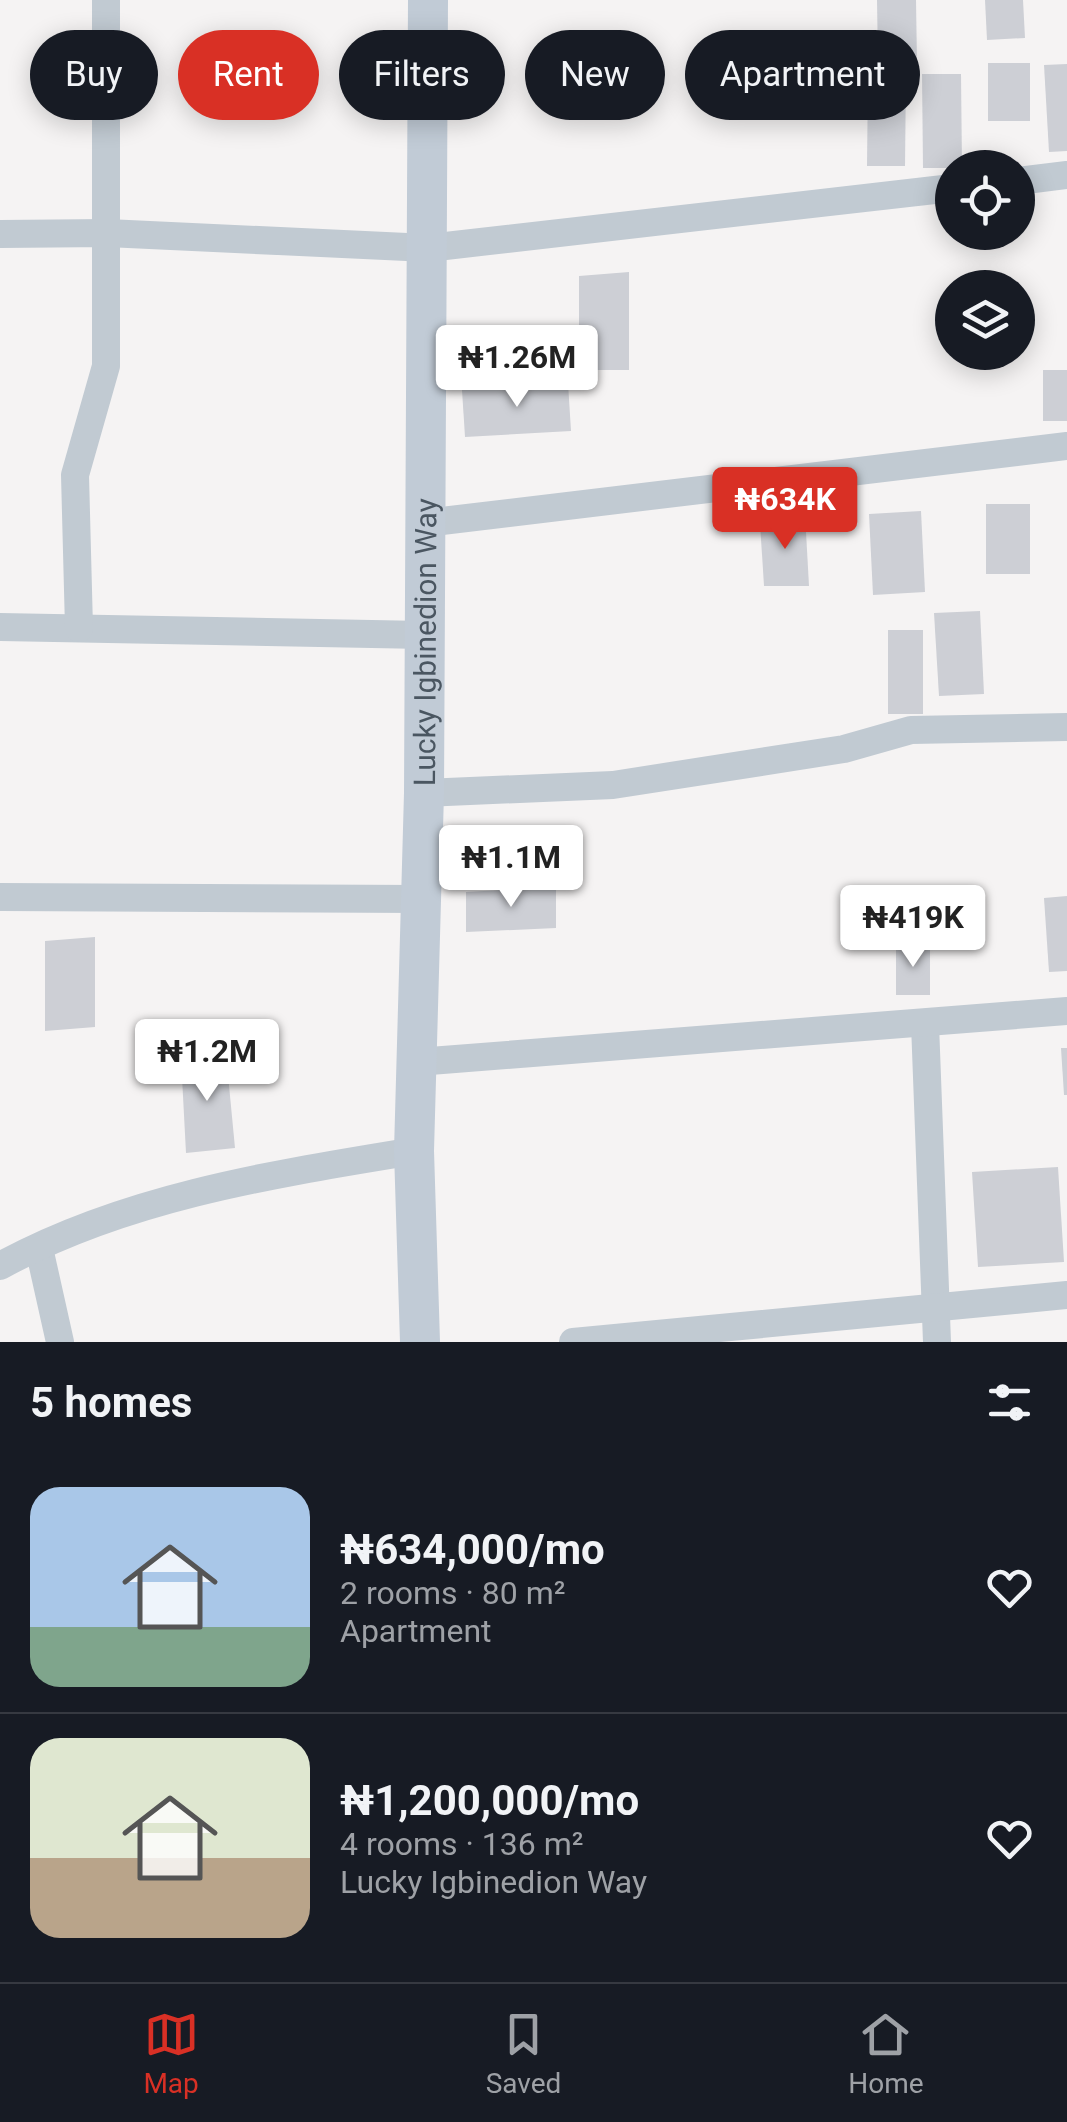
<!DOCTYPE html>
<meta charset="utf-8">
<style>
body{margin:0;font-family:Roboto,sans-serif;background:#20242c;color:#f1f3f6;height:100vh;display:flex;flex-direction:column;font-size:38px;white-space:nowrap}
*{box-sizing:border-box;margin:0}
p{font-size:32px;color:#9ea1a6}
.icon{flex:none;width:55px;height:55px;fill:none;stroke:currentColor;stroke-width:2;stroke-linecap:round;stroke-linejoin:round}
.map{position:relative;height:1342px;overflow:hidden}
.sheet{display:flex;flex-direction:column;background:#171b24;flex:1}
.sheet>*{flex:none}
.guide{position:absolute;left:30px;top:30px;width:1008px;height:90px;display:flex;gap:20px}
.fabs{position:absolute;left:935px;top:150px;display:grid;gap:20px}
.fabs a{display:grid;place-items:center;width:100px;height:100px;border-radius:50%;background:#171b24;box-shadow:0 5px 25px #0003;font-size:50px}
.price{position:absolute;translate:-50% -85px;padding:0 22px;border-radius:10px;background:#fff;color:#222;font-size:32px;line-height:65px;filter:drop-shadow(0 2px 5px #0008)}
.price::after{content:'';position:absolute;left:50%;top:60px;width:30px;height:22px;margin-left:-15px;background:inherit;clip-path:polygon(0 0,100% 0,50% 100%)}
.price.active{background:#d93025;color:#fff}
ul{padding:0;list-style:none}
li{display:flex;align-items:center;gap:30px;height:250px;padding:0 30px}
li+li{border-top:2px solid #363941}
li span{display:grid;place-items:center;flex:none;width:280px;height:200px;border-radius:30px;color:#555}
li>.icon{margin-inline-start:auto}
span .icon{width:120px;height:120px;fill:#fffc;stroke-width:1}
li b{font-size:42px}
h2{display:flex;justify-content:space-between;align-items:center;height:120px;padding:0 30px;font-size:42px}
.chip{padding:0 35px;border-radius:45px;background:#171b24;box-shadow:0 5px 25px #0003;font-size:35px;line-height:90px}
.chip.active{background:#d93025;color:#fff}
.tab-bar{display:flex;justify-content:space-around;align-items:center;height:140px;border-top:2px solid #363941;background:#171b24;font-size:28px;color:#9ea1a6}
.tab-bar a{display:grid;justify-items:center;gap:5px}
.tab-bar .active{color:#d93025}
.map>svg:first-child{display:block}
</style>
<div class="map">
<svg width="1067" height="1342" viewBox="0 0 1067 1342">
<rect width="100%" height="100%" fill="#f5f3f3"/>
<g fill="#cdcfd5">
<polygon points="877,0 916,0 917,64 878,64"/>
<polygon points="985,0 1023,0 1025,38 987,40"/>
<rect x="988" y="63" width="42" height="58"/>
<polygon points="1067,64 1067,151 1049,152 1044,65"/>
<polygon points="868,74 906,75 905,166 867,166"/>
<polygon points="922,74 961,74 962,168 923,168"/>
<polygon points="629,272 629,370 579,370 579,276"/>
<rect x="1043" y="370" width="24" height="51"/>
<polygon points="568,383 571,431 465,437 462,390"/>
<rect x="986" y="504" width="44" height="70"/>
<polygon points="921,511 925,592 873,595 869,514"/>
<polygon points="805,514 809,586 764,586 760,523"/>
<polygon points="980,611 984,694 939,696 934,613"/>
<rect x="888" y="630" width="35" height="84"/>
<polygon points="556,887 556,928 466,932 466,892"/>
<polygon points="1067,896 1067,971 1049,972 1044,898"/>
<polygon points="95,937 95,1027 45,1031 45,941"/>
<rect x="896" y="944" width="34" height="51"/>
<polygon points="1061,1048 1067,1048 1067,1095 1064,1095"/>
<polygon points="226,1054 235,1148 186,1153 181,1058"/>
<polygon points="1058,1167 1064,1262 978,1267 972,1172"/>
</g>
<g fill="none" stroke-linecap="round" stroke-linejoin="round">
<g stroke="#c1cad2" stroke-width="28">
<polyline points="1018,181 1067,175"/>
<polyline points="0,234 107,233 428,248 952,188"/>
<polyline points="425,523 1067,446"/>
<polyline points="0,627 424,635"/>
<polyline points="79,628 75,475 106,366 106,0"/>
<polyline points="424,793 613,785 844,749 911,730 1067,727"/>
<polyline points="0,897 421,899"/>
<polyline points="925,1024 937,1342"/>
<polyline points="417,1062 1067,1011"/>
<polyline points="39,1248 60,1342"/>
<path d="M0 1266C125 1197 274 1174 414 1151"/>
<polyline points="573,1342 1067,1295"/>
</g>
<path stroke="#c1cbd6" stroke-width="40" id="s1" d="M420 1342 414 1151 424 793 428 0"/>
</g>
<g text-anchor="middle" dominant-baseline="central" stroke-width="8" stroke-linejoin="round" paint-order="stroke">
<g font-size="30" fill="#4a5661" stroke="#fff">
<text stroke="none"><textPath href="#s1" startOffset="700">Lucky Igbinedion Way</textPath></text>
</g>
</g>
</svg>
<div class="fabs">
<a><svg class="icon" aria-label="locate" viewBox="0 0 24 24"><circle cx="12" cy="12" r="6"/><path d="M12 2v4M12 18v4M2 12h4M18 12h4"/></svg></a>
<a><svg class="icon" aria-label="layers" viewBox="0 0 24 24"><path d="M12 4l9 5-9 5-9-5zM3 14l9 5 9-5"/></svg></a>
</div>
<b class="price" style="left:517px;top:410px">₦1.26M</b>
<b class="price active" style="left:785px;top:552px">₦634K</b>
<b class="price" style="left:511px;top:910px">₦1.1M</b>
<b class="price" style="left:913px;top:970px">₦419K</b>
<b class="price" style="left:207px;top:1104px">₦1.2M</b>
<div class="guide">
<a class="chip">Buy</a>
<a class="chip active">Rent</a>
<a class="chip">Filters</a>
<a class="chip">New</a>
<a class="chip">Apartment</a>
</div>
</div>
<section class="sheet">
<h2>5 homes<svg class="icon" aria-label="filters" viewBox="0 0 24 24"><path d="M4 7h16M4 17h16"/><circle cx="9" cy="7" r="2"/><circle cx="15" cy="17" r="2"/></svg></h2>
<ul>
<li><span style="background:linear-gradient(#a9c7e8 70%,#7fa58c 0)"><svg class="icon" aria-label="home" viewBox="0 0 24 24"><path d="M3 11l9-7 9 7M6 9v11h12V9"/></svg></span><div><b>₦634,000/mo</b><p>2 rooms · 80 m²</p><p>Apartment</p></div><svg class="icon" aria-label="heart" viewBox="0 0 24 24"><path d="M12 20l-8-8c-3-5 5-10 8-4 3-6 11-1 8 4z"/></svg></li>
<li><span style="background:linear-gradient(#dfe7d0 60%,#b9a48a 0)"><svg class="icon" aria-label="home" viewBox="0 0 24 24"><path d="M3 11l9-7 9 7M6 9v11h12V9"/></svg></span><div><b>₦1,200,000/mo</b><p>4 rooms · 136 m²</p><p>Lucky Igbinedion Way</p></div><svg class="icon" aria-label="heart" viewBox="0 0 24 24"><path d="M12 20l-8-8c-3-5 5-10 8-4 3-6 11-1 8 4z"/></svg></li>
</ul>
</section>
<nav class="tab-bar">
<a class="active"><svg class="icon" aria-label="map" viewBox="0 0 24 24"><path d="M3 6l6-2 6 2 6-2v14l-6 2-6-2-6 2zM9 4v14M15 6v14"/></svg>Map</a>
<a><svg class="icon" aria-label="saved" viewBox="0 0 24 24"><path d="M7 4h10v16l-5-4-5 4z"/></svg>Saved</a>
<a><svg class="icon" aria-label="home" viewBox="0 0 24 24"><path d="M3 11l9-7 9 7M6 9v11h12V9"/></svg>Home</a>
</nav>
